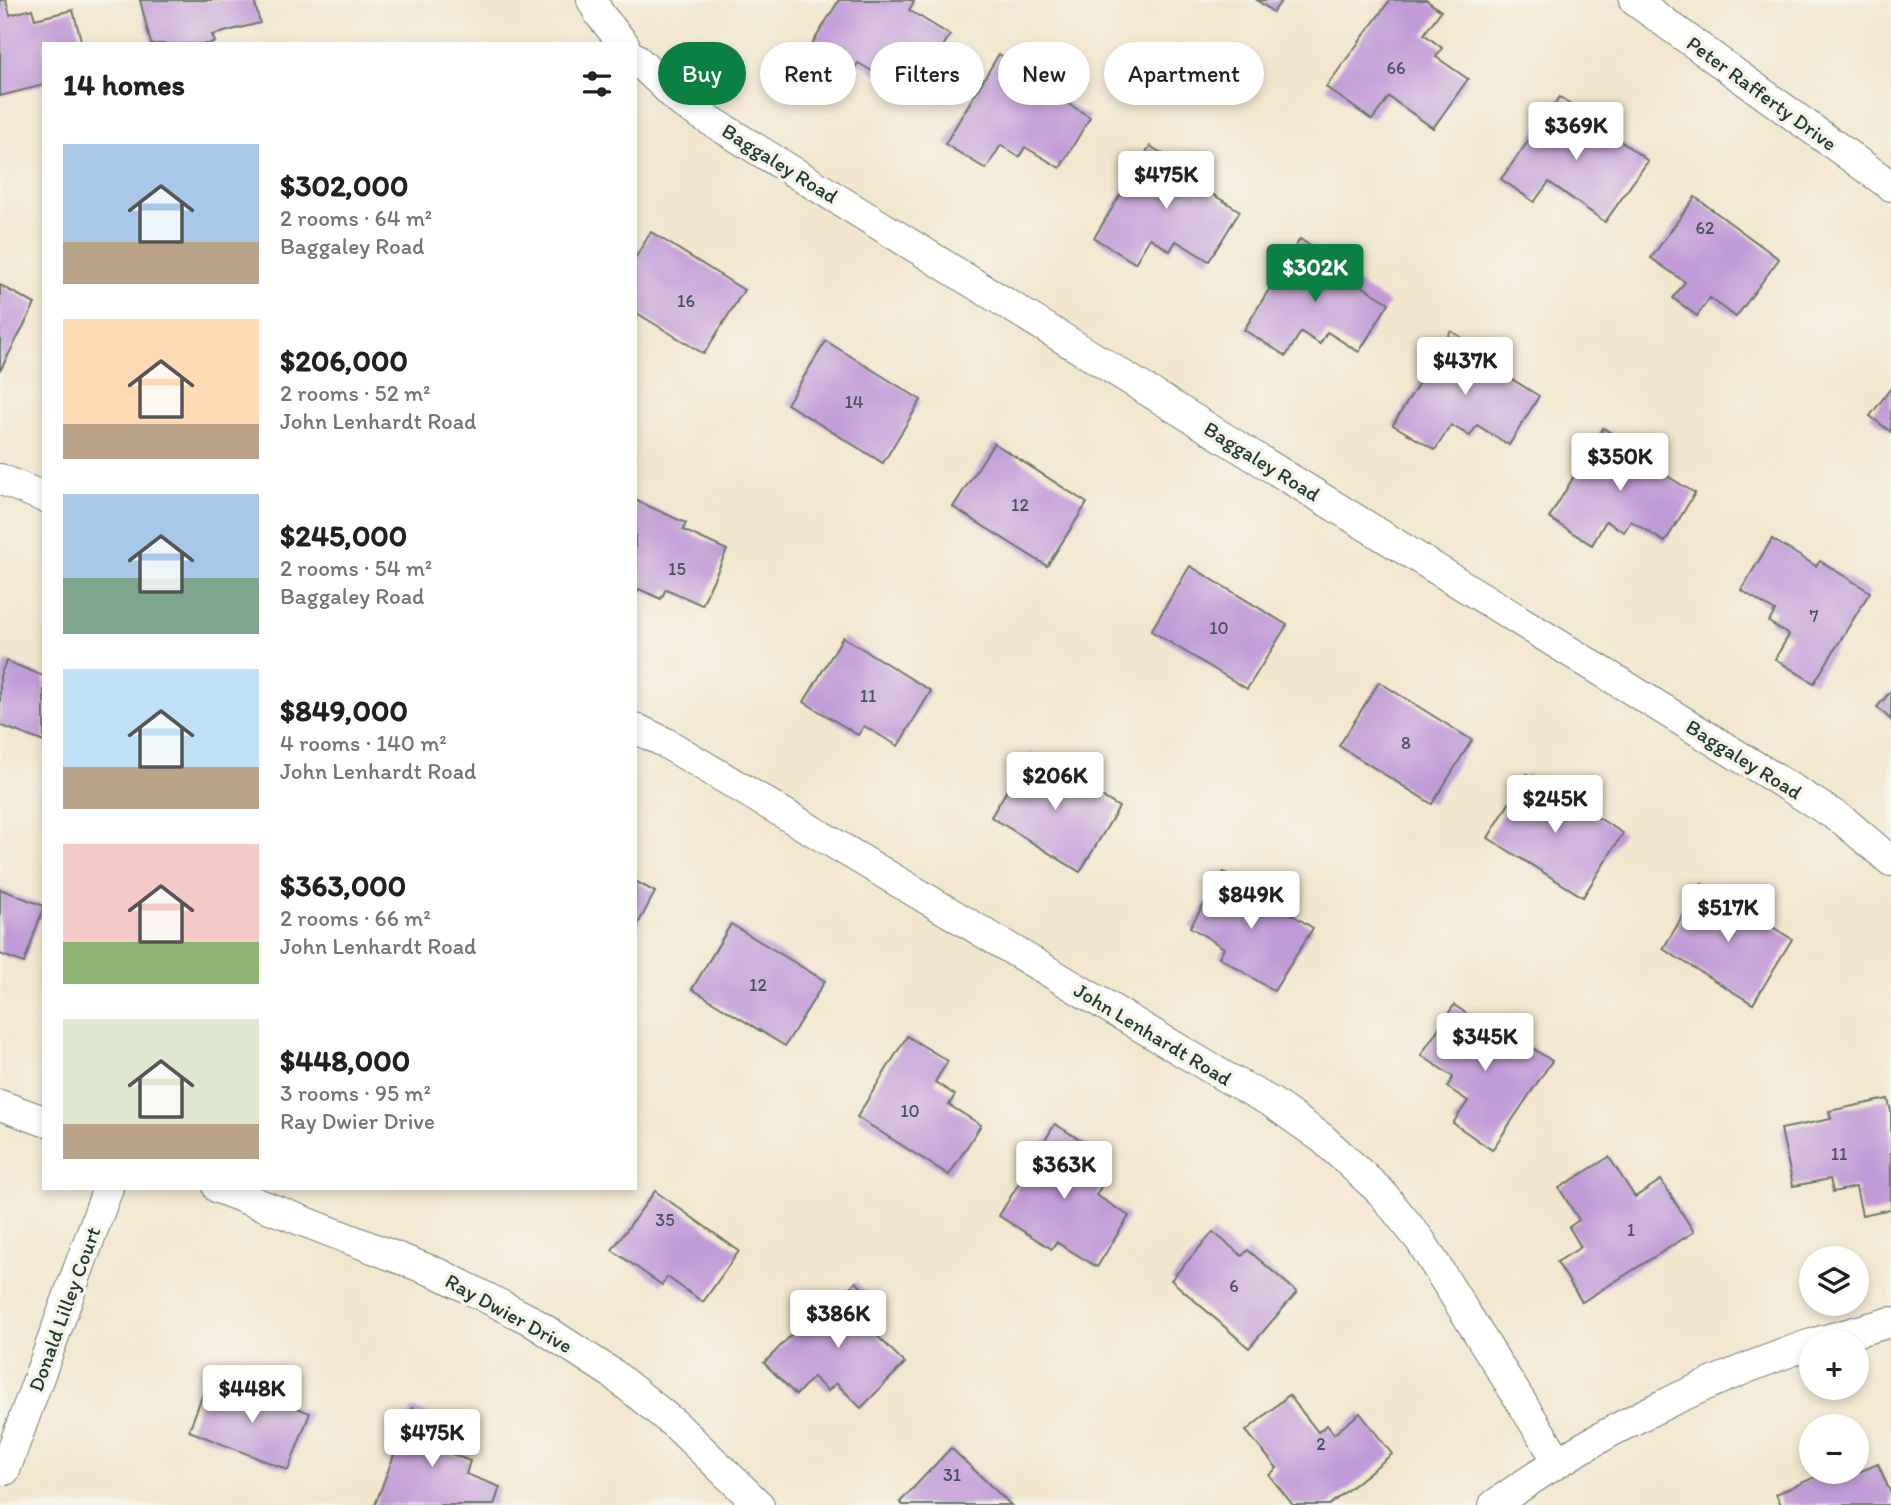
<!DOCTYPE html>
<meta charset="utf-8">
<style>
body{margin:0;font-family:Itim,sans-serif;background:#f2f2f2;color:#202124;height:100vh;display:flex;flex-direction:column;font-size:26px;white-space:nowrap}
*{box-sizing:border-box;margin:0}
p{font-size:23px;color:#757577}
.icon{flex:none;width:38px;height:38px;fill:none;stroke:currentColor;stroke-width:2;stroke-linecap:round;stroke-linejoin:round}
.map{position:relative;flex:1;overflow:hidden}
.details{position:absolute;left:42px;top:42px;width:595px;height:1148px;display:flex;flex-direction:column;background:#fff;border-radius:0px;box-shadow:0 4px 10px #0003}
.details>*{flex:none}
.guide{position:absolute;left:658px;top:42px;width:665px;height:63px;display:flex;gap:14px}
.fabs{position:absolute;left:1799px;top:1246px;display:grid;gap:14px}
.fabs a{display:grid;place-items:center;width:70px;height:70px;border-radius:50%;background:#fff;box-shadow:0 4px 10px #0003;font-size:35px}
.price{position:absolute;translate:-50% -60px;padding:0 16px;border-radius:7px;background:#fff;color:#222;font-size:23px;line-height:46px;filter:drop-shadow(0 2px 4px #0008)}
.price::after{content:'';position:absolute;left:50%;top:42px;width:21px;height:16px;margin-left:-10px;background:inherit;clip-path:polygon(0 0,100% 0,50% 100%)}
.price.active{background:#0b8043;color:#fff}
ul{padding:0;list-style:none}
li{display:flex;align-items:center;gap:21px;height:175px;padding:0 21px}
li span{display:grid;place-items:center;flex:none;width:196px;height:140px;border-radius:0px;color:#555}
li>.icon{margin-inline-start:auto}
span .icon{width:84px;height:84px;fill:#fffc;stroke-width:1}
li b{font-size:30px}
h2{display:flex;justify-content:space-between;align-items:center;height:84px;padding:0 21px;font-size:30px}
.pill{padding:0 24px;border-radius:32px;background:#fff;box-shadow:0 4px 10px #0003;font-size:24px;line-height:63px}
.pill.active{background:#0b8043;color:#fff}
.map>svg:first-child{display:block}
</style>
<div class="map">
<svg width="1891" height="1505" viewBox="0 0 1891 1505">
<rect width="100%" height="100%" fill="#f7f3e8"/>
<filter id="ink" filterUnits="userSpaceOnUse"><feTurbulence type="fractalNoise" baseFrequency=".0143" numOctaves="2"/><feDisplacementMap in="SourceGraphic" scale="14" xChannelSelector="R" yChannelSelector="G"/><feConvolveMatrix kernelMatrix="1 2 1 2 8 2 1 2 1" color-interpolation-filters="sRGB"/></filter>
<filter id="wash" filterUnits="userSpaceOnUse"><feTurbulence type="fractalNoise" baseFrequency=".00686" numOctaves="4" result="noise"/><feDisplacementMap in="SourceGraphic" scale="28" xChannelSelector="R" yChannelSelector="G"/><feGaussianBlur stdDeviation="1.57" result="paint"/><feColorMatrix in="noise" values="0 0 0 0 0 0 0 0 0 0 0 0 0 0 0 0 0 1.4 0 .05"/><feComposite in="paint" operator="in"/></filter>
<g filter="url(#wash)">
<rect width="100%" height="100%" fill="#f3e6ce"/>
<g id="blocks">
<g fill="#c19bd8">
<polygon points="0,0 6,0 10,15 32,9 35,19 73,10 82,44 44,44 44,85 0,96"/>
<polygon points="140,0 254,0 260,23 212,35 215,42 209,44 151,44"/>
<polygon points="839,0 911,0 914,2 909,10 950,35 919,85 886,65 879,75 858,63 843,87 801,62"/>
<polygon points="1257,0 1282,0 1273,12"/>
<polygon points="1390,0 1426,0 1441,11 1424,34 1442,48 1436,57 1468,79 1433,128 1389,97 1372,120 1326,87"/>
<polygon points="999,54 1052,87 1049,92 1090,117 1060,168 1025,147 1019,157 1001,145 986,169 945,144"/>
<polygon points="1560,97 1648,161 1605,222 1549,182 1534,202 1501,179"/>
<polygon points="1150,146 1203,178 1199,186 1240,211 1209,261 1176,241 1170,251 1150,238 1135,263 1094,238"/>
<polygon points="1695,197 1779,259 1736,317 1710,298 1697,316 1673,298 1685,282 1651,258"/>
<polygon points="651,232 744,290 704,354 635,312 635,258"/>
<polygon points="1300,239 1353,273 1349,278 1389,303 1359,352 1327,332 1320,344 1301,332 1286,356 1244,330"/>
<polygon points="0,285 35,304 0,371"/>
<polygon points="1451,331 1504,363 1499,371 1539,396 1509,445 1477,425 1470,436 1451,425 1435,450 1393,425"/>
<polygon points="826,341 921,400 883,463 787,404"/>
<polygon points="1891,388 1891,432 1870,416"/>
<polygon points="1603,428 1659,462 1654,468 1695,493 1665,542 1631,521 1624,532 1606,521 1592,545 1549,518"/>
<polygon points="994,443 1087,503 1047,566 953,507"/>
<polygon points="635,500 686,523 683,530 727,550 702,605 666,589 661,599 639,589 635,597"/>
<polygon points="1772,539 1816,566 1820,561 1870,592 1814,683 1775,659 1789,635 1769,622 1775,611 1741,590"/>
<polygon points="1190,566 1287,625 1247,689 1151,631"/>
<polygon points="843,637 931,691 898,746 864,726 858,735 804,702"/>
<polygon points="6,661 44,676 44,742 0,725 0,676"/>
<polygon points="1379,682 1472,740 1432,804 1339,746"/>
<polygon points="1891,691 1891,720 1877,707"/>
<polygon points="1030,752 1119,807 1080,872 991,817"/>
<polygon points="1527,774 1623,833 1583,897 1488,838"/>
<polygon points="1224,872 1313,928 1274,991 1219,957 1224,948 1190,927"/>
<polygon points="635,881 655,892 635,930"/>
<polygon points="1702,884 1792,939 1753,1004 1663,949"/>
<polygon points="0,889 44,906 24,963 0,954"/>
<polygon points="731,924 825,981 785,1046 692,989"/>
<polygon points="1454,1005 1494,1032 1499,1026 1552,1061 1492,1150 1453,1123 1468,1101 1447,1087 1453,1077 1421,1055"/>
<polygon points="907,1036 948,1061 935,1082 955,1095 949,1105 981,1125 949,1175 857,1117"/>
<polygon points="1888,1099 1891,1111 1891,1209 1862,1215 1856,1187 1833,1192 1830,1179 1793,1186 1781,1129 1831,1119 1829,1111"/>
<polygon points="1055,1124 1096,1150 1081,1174 1101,1187 1096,1195 1129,1216 1097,1267 1056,1242 1052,1249 999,1216"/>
<polygon points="1609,1157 1635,1197 1661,1180 1694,1232 1582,1302 1557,1262 1581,1247 1569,1227 1579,1220 1559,1188"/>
<polygon points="655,1191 739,1251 703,1302 667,1277 662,1285 612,1250"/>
<polygon points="1213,1232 1242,1256 1248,1250 1297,1292 1249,1348 1171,1280"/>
<polygon points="856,1282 879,1304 862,1321 905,1363 861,1408 836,1383 828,1391 813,1377 796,1395 764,1363 834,1291 840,1298"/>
<polygon points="241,1386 310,1413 288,1470 189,1431 205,1388 235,1400"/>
<polygon points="1289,1395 1318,1432 1327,1425 1334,1434 1360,1413 1392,1454 1329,1505 1293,1505 1269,1475 1277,1468 1246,1431"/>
<polygon points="412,1408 459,1426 449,1453 470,1461 466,1474 500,1487 494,1505 375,1505"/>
<polygon points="951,1448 1011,1505 903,1505 900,1502"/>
<polygon points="1878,1464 1891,1494 1891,1505 1781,1505 1776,1494 1827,1472 1833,1472 1837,1481"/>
</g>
</g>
</g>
<g filter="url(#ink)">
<use href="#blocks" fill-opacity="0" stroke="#69786a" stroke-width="2"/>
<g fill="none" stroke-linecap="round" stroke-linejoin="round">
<defs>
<g id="street">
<polyline points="592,0 600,15 624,44"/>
<polyline points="1634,0 1891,186"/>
<polyline points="635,58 682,103 1844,821 1891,861"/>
<polyline points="0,479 44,497"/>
<polyline points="635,728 664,742 1227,1078 1271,1102 1322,1138 1381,1192 1420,1240 1558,1461"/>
<polyline points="0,1105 44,1121"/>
<polyline points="218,1188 442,1275 530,1320 613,1374 677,1426 759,1505"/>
<polyline points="1818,1342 1891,1322"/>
<polyline points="5,1470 108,1188"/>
<path d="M1494 1505C1593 1434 1697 1384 1811 1344"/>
</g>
</defs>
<use href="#street" stroke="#69786a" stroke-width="32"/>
<use href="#street" stroke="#fff" stroke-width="30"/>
</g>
</g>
<g text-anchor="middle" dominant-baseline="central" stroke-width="7" stroke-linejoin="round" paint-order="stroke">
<g font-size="18" fill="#48545d">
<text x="1396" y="68">66</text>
<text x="1705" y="228">62</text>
<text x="686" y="301">16</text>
<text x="854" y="402">14</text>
<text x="1020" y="505">12</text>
<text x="677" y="569">15</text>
<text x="1814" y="616">7</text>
<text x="1219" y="628">10</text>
<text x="868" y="696">11</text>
<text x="1406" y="743">8</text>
<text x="758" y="985">12</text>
<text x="910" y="1111">10</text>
<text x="1839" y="1154">11</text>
<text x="665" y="1220">35</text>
<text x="1631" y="1230">1</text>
<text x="1234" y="1286">6</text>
<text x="1321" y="1444">2</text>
<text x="952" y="1475">31</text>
</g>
<g font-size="21" fill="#1f3d34" stroke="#f7f3e8">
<text transform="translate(1762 93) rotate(36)">Peter Rafferty Drive</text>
<text transform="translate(780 163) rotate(32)">Baggaley Road</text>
<text transform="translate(1262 461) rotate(32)">Baggaley Road</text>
<text transform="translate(1744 759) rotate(32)">Baggaley Road</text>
<text transform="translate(1153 1034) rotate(31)">John Lenhardt Road</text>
<text transform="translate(64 1309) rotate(-70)">Donald Lilley Court</text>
<text transform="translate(509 1313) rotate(29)">Ray Dwier Drive</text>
</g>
</g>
</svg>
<div class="fabs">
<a><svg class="icon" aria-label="layers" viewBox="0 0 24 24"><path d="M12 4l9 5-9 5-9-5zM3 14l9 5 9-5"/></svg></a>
<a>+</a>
<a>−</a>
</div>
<b class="price" style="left:1576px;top:162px">$369K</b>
<b class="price" style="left:1166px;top:211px">$475K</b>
<b class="price active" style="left:1315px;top:304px">$302K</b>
<b class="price" style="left:1465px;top:397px">$437K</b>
<b class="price" style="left:1620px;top:493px">$350K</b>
<b class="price" style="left:1055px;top:812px">$206K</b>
<b class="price" style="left:1555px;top:835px">$245K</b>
<b class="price" style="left:1251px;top:931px">$849K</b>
<b class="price" style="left:1728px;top:944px">$517K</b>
<b class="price" style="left:1485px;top:1073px">$345K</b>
<b class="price" style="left:1064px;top:1201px">$363K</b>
<b class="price" style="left:838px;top:1350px">$386K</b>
<b class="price" style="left:252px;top:1425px">$448K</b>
<b class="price" style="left:432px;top:1469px">$475K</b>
<div class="guide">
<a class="pill active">Buy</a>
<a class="pill">Rent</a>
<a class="pill">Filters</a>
<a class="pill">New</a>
<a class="pill">Apartment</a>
</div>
<section class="details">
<h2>14 homes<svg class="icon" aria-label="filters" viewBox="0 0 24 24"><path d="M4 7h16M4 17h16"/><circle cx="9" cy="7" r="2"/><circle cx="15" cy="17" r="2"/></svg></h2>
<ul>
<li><span style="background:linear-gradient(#a9c7e8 70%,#b9a48a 0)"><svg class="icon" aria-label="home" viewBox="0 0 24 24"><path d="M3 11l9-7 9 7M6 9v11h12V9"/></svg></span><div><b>$302,000</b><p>2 rooms · 64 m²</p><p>Baggaley Road</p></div></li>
<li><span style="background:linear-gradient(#ffd9b3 75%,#b9a48a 0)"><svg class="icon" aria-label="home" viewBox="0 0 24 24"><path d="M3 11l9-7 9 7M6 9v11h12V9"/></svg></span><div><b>$206,000</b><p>2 rooms · 52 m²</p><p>John Lenhardt Road</p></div></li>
<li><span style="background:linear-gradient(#a9c7e8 60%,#7fa58c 0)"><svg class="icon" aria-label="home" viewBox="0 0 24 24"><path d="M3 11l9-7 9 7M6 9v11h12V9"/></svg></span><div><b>$245,000</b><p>2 rooms · 54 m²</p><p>Baggaley Road</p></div></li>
<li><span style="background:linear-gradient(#bfe0f5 70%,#b9a48a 0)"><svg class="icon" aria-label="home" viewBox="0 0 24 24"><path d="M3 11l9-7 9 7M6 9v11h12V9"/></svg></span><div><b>$849,000</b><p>4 rooms · 140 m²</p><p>John Lenhardt Road</p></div></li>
<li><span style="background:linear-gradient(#f6c9c9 70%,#8fb573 0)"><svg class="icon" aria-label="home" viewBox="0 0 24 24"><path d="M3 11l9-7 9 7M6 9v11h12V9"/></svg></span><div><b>$363,000</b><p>2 rooms · 66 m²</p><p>John Lenhardt Road</p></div></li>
<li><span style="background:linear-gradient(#dfe7d0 75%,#b9a48a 0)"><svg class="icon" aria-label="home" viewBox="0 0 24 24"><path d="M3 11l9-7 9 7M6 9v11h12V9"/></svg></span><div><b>$448,000</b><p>3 rooms · 95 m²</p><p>Ray Dwier Drive</p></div></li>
</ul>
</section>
</div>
